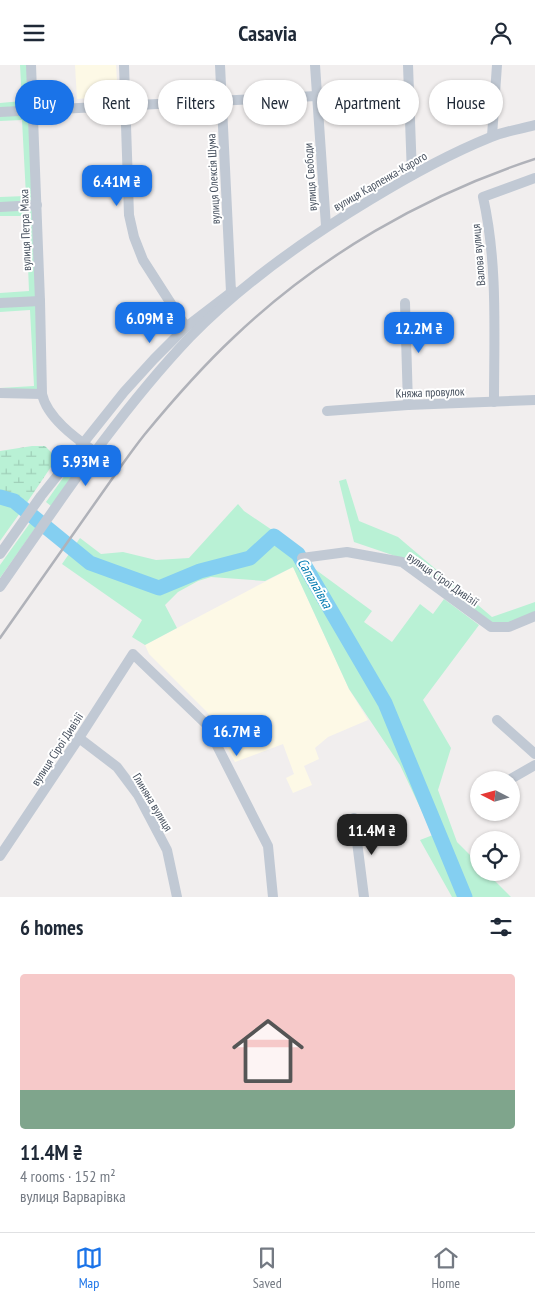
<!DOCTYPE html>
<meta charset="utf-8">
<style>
body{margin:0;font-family:"PT Sans Narrow",sans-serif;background:#f6f6f7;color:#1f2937;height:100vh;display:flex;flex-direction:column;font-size:19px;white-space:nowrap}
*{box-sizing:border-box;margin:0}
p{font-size:16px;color:#747a83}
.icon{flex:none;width:28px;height:28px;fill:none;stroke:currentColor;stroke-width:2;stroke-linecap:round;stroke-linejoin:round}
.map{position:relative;height:832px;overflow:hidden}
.details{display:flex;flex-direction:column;background:#fff;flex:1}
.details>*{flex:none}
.top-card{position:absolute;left:15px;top:15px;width:505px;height:45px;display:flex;gap:10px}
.needle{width:32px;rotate:276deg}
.controls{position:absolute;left:470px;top:706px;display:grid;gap:10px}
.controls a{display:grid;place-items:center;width:50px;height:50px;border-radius:50%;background:#fff;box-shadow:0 1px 4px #0004;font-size:25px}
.price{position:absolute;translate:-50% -42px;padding:0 11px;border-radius:10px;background:#1a73e8;color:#fff;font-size:16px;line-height:32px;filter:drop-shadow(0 1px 2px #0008)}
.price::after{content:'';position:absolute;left:50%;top:30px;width:15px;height:11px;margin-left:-8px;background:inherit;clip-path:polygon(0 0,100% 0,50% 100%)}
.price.active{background:#222;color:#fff}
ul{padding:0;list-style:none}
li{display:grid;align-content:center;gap:10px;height:265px;padding:0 20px}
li+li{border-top:1px solid #e0e1e3}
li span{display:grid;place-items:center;height:155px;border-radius:5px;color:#555}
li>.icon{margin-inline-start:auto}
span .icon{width:90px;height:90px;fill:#fffc;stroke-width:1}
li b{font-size:21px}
h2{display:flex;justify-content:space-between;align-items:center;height:60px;padding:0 20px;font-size:21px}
.tag{padding:0 18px;border-radius:22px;background:#fff;box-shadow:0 1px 4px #0004;font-size:18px;line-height:45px}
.tag.active{background:#1a73e8;color:#fff}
header{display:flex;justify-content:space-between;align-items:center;height:65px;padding:0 20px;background:#fff;font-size:22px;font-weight:700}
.tab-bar{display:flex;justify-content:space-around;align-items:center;height:70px;border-top:1px solid #e0e1e3;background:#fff;font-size:14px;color:#747a83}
.tab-bar a{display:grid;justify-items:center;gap:2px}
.tab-bar .active{color:#1a73e8}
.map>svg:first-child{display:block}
</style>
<header><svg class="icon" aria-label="menu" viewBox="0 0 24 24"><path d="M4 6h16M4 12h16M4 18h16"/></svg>Casavia<svg class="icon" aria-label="person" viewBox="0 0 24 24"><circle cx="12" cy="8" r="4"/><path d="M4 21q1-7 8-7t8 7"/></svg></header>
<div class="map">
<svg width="535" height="832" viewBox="0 0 535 832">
<defs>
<pattern id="wetland-marsh" width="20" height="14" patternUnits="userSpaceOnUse" patternTransform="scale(1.25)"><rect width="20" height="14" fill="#b9f1d5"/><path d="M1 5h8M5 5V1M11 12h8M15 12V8" fill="none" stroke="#a0d0b9"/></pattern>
<pattern id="water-ripples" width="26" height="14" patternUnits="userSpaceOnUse" patternTransform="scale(1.25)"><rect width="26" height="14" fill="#84cff1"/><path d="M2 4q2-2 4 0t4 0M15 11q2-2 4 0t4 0" fill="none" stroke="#6eaac6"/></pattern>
</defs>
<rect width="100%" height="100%" fill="#f1eeee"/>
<g fill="#fdf9e6">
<polygon points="75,0 116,0 118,31 77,34"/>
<polygon points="293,502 349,624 368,655 328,672 315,683 319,694 304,701 312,720 293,728 286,713 294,709 283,679 235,697 207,647 149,589 145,580"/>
</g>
<g fill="#b9f1d5">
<polygon points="20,0 28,0 30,42 0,44 0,38 22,36"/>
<polygon points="31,48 34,138 0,139 0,132 26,131 22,55 0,56 0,50"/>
<polygon points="34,144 37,233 0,235 0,228 29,226 26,151 0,151 0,145"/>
<polygon points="38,239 39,326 0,323 34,321 30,245 0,247 0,241"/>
<polygon points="84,383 89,387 51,441 46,437"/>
<polygon points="346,414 359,456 398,472 492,552 535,537 535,547 508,559 492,559 404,494 354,477 339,416"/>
<polygon points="0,438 12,441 20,448 0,476"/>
<polygon points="238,439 244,446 306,488 312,502 372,546 364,557 392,577 420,539 433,549 444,534 479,560 423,635 451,683 438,725 457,777 479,799 479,808 487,808 511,832 452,832 420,775 433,770 400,700 349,624 293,502 265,516 211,512 198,516 178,527 165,540 177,563 145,580 132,572 142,555 62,499 80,473 101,489 123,487 156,495 189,493"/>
<polygon points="30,458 36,462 0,513 0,500"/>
</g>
<polygon fill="url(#wetland-marsh)" points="32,381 45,381 57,393 26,439 17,431 0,426 0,386"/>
<polygon fill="url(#water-ripples)" points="0,426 17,431 26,439 20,448 12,441 0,438"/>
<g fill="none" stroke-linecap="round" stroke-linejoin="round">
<polyline stroke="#84cff1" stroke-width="15" points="0,432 14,436 90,498 159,523 200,506 250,493 274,471 298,489 385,638 465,832"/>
<g stroke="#c1c9d4" stroke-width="10">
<path d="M31 0 40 236 42 329C47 353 77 374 95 387"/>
<polyline points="124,0 129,150 134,172 143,195 186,262"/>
<polyline points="220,0 231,227"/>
<polyline points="315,0 326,161"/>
<polyline points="408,0 412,110"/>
<polyline points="0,47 316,31"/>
<polyline points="492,71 497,0"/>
<polyline points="0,142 37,140"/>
<polyline points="0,238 40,236"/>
<polyline points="405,238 408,340"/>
<polyline points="0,328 42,329"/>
<path d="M494 337C494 269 498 198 483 132L535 113"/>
<polyline points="327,346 408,340 535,335"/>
<polyline points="0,489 41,431 124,327 154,294 186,262 233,226"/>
<polyline points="302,493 347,487 402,497 491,562 509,562 535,551"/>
<path d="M0 522C60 436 118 348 190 272 242 219 307 173 370 135 409 111 449 89 491 72 505 66 521 64 535 60"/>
<polyline points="497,655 535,689"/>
<polyline points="79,673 117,702 138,730 167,785 177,832"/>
<polyline points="509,715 535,700"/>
<polyline points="354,753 364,832"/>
<polyline points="0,791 79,673 133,589 206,659 268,781 273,832"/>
</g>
<path stroke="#b0b2b9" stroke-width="2.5" d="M0 573C33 526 67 478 100 431 115 410 129 389 145 369 173 335 202 302 234 272 319 191 424 130 535 94"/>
</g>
<g text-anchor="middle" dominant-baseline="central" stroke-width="4" stroke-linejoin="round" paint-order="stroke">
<g font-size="12" fill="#454f5d" stroke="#fff">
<text transform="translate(310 112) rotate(-94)">вулиця Свободи</text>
<text transform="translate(213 114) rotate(-93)">вулиця Олексія Шума</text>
<text transform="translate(380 116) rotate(-30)">вулиця Карпенка-Карого</text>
<text transform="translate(25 165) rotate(-92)">вулиця Петра Маха</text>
<text transform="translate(478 190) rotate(-95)">Валова вулиця</text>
<text transform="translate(430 327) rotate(-2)">Княжа провулок</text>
<text transform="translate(443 514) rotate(35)">вулиця Сірої Дивізії</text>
<text transform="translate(57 684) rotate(-57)">вулиця Сірої Дивізії</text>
<text transform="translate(153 737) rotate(59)">Глиняна вулиця</text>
</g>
<g font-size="14" font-style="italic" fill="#047bb1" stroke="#fff">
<text transform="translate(315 518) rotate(60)">Сапалаївка</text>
</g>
</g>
</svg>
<div class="controls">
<a><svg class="needle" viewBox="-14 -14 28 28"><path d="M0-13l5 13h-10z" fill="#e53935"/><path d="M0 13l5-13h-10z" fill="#747a83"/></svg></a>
<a><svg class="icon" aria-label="locate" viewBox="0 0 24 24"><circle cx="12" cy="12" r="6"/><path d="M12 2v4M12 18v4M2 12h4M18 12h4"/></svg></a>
</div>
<b class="price" style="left:117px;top:142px">6.41M ₴</b>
<b class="price" style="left:150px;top:279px">6.09M ₴</b>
<b class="price" style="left:419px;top:289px">12.2M ₴</b>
<b class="price" style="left:86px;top:422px">5.93M ₴</b>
<b class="price" style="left:237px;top:692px">16.7M ₴</b>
<b class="price active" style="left:372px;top:791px">11.4M ₴</b>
<div class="top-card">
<a class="tag active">Buy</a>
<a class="tag">Rent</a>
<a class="tag">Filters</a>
<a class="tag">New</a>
<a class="tag">Apartment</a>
<a class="tag">House</a>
</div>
</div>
<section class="details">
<h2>6 homes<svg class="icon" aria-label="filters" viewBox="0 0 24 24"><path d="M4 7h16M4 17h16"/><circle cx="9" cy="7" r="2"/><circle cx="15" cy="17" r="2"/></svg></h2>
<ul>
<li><span style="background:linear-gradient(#f6c9c9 75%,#7fa58c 0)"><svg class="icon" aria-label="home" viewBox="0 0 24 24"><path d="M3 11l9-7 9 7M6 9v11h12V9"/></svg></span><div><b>11.4M ₴</b><p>4 rooms · 152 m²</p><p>вулиця Варварівка</p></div></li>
</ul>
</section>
<nav class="tab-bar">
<a class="active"><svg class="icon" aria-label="map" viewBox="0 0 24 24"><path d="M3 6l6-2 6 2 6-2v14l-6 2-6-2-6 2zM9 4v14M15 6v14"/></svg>Map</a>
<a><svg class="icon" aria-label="saved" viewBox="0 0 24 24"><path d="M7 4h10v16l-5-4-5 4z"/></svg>Saved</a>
<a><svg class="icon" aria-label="home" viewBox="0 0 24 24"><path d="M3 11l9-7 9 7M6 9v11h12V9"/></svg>Home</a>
</nav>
